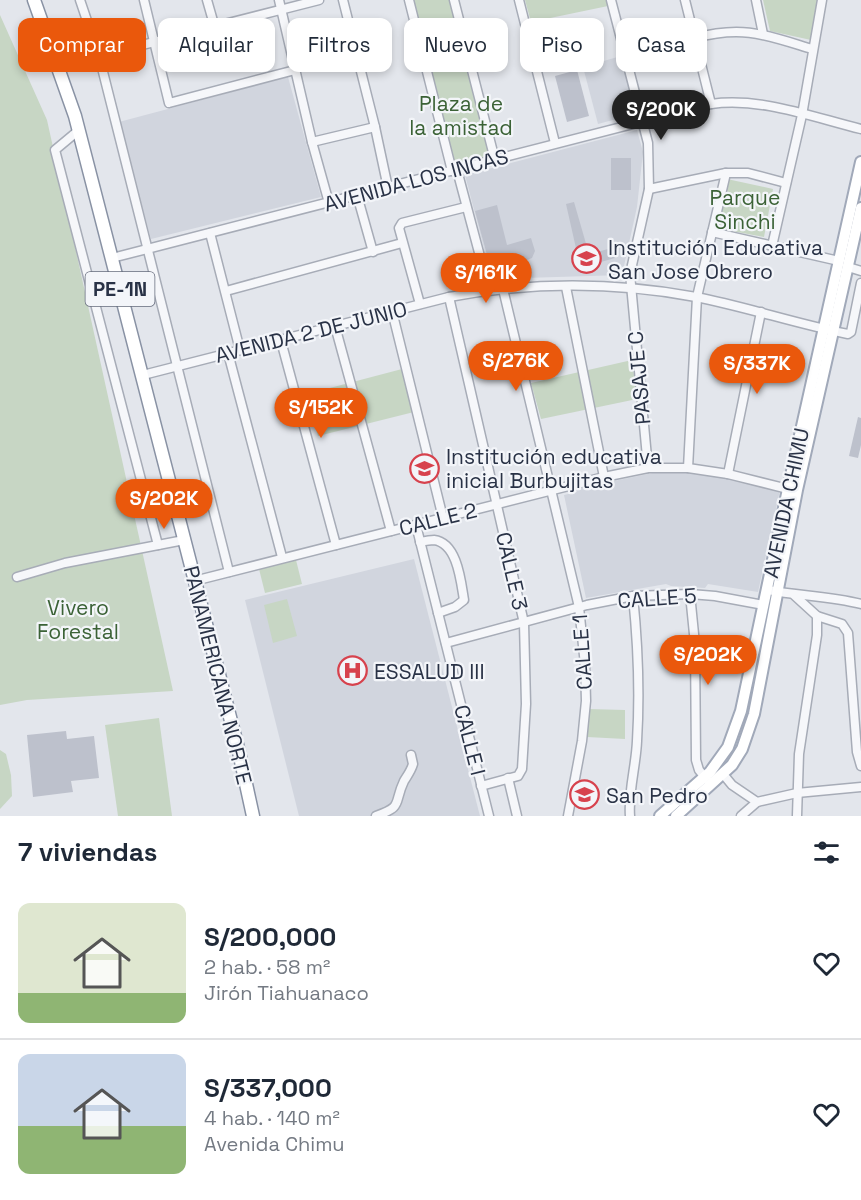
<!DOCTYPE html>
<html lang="es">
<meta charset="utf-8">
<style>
body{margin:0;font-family:"Space Grotesk",sans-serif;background:#f2f2f3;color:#1f2937;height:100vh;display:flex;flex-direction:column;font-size:22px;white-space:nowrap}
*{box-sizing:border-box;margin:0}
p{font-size:20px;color:#747a83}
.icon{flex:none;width:33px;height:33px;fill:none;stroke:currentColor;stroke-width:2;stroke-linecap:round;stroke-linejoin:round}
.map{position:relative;height:816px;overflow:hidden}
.drawer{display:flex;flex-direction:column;background:#fff;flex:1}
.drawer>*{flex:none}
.top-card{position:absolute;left:18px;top:18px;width:825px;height:54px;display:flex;gap:12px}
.price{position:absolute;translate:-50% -51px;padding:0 14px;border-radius:21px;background:#ea580c;color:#fff;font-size:20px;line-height:39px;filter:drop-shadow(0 2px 3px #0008)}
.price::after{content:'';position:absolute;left:50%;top:36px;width:18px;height:14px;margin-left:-9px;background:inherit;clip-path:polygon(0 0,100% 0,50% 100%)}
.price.current{background:#222;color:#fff}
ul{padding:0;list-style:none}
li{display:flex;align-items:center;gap:18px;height:150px;padding:0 18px}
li+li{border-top:2px solid #e0e1e3}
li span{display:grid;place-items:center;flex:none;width:168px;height:120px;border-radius:12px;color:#555}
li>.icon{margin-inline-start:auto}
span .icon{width:72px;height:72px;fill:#fffc;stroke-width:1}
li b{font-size:26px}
h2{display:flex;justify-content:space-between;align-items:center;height:72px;padding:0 18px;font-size:26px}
.tag{padding:0 21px;border-radius:12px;background:#fff;box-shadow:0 3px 9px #0003;font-size:21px;line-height:54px}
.tag.current{background:#ea580c;color:#fff}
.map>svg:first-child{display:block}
</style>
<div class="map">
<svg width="861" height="816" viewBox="0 0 861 816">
<rect width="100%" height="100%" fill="#e3e6ec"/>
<g fill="#d1d5de">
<polygon points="621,56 635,114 598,124 583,67"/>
<polygon points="288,77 321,197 151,239 119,122"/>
<polygon points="637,130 643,152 637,207 622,275 492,279 465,175"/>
<polygon points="657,472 696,472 734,478 780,490 758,592 708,584 705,588 671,586 666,584 586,598 564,495 577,492 576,489"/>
<polygon points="414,559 480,816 299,816 245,600"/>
</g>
<g fill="#c7d6c4">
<polygon points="409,0 454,0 495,160 452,171"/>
<polygon points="525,0 607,0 608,6 531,22"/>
<polygon points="763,0 817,0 811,40 770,31"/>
<polygon points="0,15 47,120 173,691 27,700 0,705"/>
<polygon points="727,179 773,189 764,237 716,228"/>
<polygon points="632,360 637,399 541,419 531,383"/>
<polygon points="402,369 414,412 318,436 307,394"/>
<polygon points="296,560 302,584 265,593 259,569"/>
<polygon points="287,599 297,636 273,643 264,605"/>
<polygon points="588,709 625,710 625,739 587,737"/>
<polygon points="159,718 172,816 118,816 105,725"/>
<polygon points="0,750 6,754 11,775 12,796 0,809"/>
</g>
<g fill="#bdc1cc">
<polygon points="116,26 120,40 102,46 97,32"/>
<polygon points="577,70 589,116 567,122 555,76"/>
<rect x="611" y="158" width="20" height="32"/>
<polygon points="574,202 589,254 612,248 615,258 576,269 573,258 578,257 566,204"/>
<polygon points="497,205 507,245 531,238 535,251 532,258 512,266 495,268 489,262 475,211"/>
<polygon points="858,417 861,418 861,445 858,458 849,456"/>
<polygon points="66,731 67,739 94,736 99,778 71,781 73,792 33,797 27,735"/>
</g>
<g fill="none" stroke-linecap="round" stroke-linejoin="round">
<defs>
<g id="minor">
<polyline points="80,0 99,56 229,572"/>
<polyline points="144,0 169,103 295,70"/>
<polyline points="207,0 215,28"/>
<polyline points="279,0 312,142 329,203"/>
<polyline points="343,0 375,127 388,188"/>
<polyline points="409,0 452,171"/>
<polyline points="454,0 495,160"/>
<polyline points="519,0 555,143"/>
<polyline points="611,0 648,143 649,189 630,274 648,468"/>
<polyline points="685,0 711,104"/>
<polyline points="756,0 763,34"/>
<path d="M695 38C743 25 766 35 812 49"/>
<polyline points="99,56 319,0"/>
<polyline points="79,130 55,150 158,545"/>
<polyline points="312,142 375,127"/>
<polyline points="457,170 489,290"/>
<polyline points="649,189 726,173 748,173 786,183"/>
<polyline points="357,195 373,252"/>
<polyline points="712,232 839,261"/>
<polyline points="210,233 240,350"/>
<polyline points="772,246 802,115 822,0"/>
<path d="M112 258 711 104C761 97 812 117 861 129"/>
<polyline points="848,267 861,271"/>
<polyline points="566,287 604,477"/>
<polyline points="503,289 579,607 585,665 586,701 582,741 568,816"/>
<polyline points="226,291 402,243"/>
<polyline points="449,297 524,623 526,704 522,769 518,776 481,786"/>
<polyline points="420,304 399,228 402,223 466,207"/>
<polyline points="392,311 443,518"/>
<polyline points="335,326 391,531"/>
<polyline points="281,341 336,545"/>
<polyline points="228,353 282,557"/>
<path d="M143 375 449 297C530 282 615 282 696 297 747 307 797 324 848 334L851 332 861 283"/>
<polyline points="688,468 697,297 726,173"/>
<polyline points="728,474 761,312"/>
<polyline points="416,525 489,816"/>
<path d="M420 542C425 541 430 540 434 540 458 543 461 583 464 600L455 607 438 613"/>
<polyline points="17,577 65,563 184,540"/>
<polyline points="194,581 604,477 648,468 688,468 728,474 788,489"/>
<path d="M768 590C799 596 830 596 861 604"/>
<polyline points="690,594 695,644 696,760 699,770 707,780"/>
<polyline points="794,595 817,616 817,635 799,754 797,816"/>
<polyline points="817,616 842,624 848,633 857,752 861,766"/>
<polyline points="446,643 587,605 633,596 690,594 715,596 764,605"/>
<polyline points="723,774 732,785 757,802 797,793 861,787"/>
<polyline points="508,778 517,816"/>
<path d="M376 816C404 806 393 804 404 781 407 776 411 771 413 764L411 755"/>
<path d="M630 816C628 792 636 766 637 741 640 693 638 645 633 596"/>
<polyline points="741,816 757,802"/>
</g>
<g id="major">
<polyline points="660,816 710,772 728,747 741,711 788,489 861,162"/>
<polyline points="676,816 732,765 742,749 754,714 797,490 861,208"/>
</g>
<polyline id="highway" points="34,0 75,116 239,752 253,816"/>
</defs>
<use href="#minor" stroke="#a7acb7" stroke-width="11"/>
<use href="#major" stroke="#a1a9b9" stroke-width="14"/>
<use href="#highway" stroke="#8992a4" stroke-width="15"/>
<use href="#minor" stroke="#f6f7fa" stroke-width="8"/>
<use href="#major" stroke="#fff" stroke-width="10"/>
<use href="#highway" stroke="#fff" stroke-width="12"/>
</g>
<defs>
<symbol id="school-ring" viewBox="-11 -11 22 22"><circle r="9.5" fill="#f3f5f9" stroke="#d7424d" stroke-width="1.5"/><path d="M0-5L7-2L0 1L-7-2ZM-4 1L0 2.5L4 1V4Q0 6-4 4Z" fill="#d7424d"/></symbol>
<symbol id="hospital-ring" viewBox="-11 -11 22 22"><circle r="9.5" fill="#f3f5f9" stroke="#d7424d" stroke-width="1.5"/><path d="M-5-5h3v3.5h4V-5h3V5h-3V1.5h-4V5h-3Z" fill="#d7424d"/></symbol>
</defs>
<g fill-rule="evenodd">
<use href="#school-ring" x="570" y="242" width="33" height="33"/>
<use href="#school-ring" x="408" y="452" width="33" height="33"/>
<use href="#hospital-ring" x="336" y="654" width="33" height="33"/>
<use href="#school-ring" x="568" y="778" width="33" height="33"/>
</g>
<g text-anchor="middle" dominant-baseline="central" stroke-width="4.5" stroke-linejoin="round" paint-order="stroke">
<rect fill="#f3f5f9" stroke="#666c7c" stroke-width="1.5" x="85.5" y="272" width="69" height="34" rx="4.5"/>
<g font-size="20" font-weight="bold" fill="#293246">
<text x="120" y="289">PE-1N</text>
</g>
<g font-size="21" fill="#3b6236" stroke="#f3f5f9">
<text x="461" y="103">Plaza de<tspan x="461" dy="24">la amistad</tspan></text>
<text x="745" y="197">Parque<tspan x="745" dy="24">Sinchi</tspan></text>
<text x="78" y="607">Vivero<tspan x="78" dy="24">Forestal</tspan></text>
</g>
<g font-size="21" fill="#293246" stroke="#f3f5f9">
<text transform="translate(416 180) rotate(-15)">AVENIDA LOS INCAS</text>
<text transform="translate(311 332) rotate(-14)">AVENIDA 2 DE JUNIO</text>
<text transform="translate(639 378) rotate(-95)">PASAJE C</text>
<text transform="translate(786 503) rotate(-78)">AVENIDA CHIMU</text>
<text transform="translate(438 519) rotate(-14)">CALLE 2</text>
<text transform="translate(512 571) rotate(77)">CALLE 3</text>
<text transform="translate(657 598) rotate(-4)">CALLE 5</text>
<text transform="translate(582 652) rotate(-94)">CALLE 1</text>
<text transform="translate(218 675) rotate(76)">PANAMERICANA NORTE</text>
<text transform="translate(470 740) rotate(76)">CALLE I</text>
</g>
<g font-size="21" fill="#293246" stroke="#f3f5f9" text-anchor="start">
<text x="608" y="247">Institución Educativa<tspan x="608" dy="24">San Jose Obrero</tspan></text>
<text x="446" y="456">Institución educativa<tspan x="446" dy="24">inicial Burbujitas</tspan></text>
<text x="374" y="671">ESSALUD III</text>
<text x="606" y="795">San Pedro</text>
</g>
</g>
</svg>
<b class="price current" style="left:661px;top:141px">S/200K</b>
<b class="price" style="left:486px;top:304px">S/161K</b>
<b class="price" style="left:516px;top:392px">S/276K</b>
<b class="price" style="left:757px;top:395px">S/337K</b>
<b class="price" style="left:321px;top:439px">S/152K</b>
<b class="price" style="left:164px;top:530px">S/202K</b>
<b class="price" style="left:708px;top:686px">S/202K</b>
<div class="top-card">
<a class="tag current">Comprar</a>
<a class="tag">Alquilar</a>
<a class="tag">Filtros</a>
<a class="tag">Nuevo</a>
<a class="tag">Piso</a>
<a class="tag">Casa</a>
</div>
</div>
<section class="drawer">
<h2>7 viviendas<svg class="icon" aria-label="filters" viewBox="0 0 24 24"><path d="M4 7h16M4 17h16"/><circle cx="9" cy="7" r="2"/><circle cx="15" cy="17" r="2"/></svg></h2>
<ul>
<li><span style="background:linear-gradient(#dfe7d0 75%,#8fb573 0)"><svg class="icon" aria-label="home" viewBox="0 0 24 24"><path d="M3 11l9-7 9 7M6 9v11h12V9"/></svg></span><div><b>S/200,000</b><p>2 hab. · 58 m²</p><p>Jirón Tiahuanaco</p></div><svg class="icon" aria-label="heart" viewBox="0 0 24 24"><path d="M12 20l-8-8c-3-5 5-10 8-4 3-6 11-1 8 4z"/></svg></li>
<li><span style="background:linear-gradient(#c9d6e8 60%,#8fb573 0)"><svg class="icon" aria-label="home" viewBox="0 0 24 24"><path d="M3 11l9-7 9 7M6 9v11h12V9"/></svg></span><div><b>S/337,000</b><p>4 hab. · 140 m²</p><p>Avenida Chimu</p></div><svg class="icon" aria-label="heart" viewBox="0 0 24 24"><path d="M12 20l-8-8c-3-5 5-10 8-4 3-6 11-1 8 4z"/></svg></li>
</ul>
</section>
